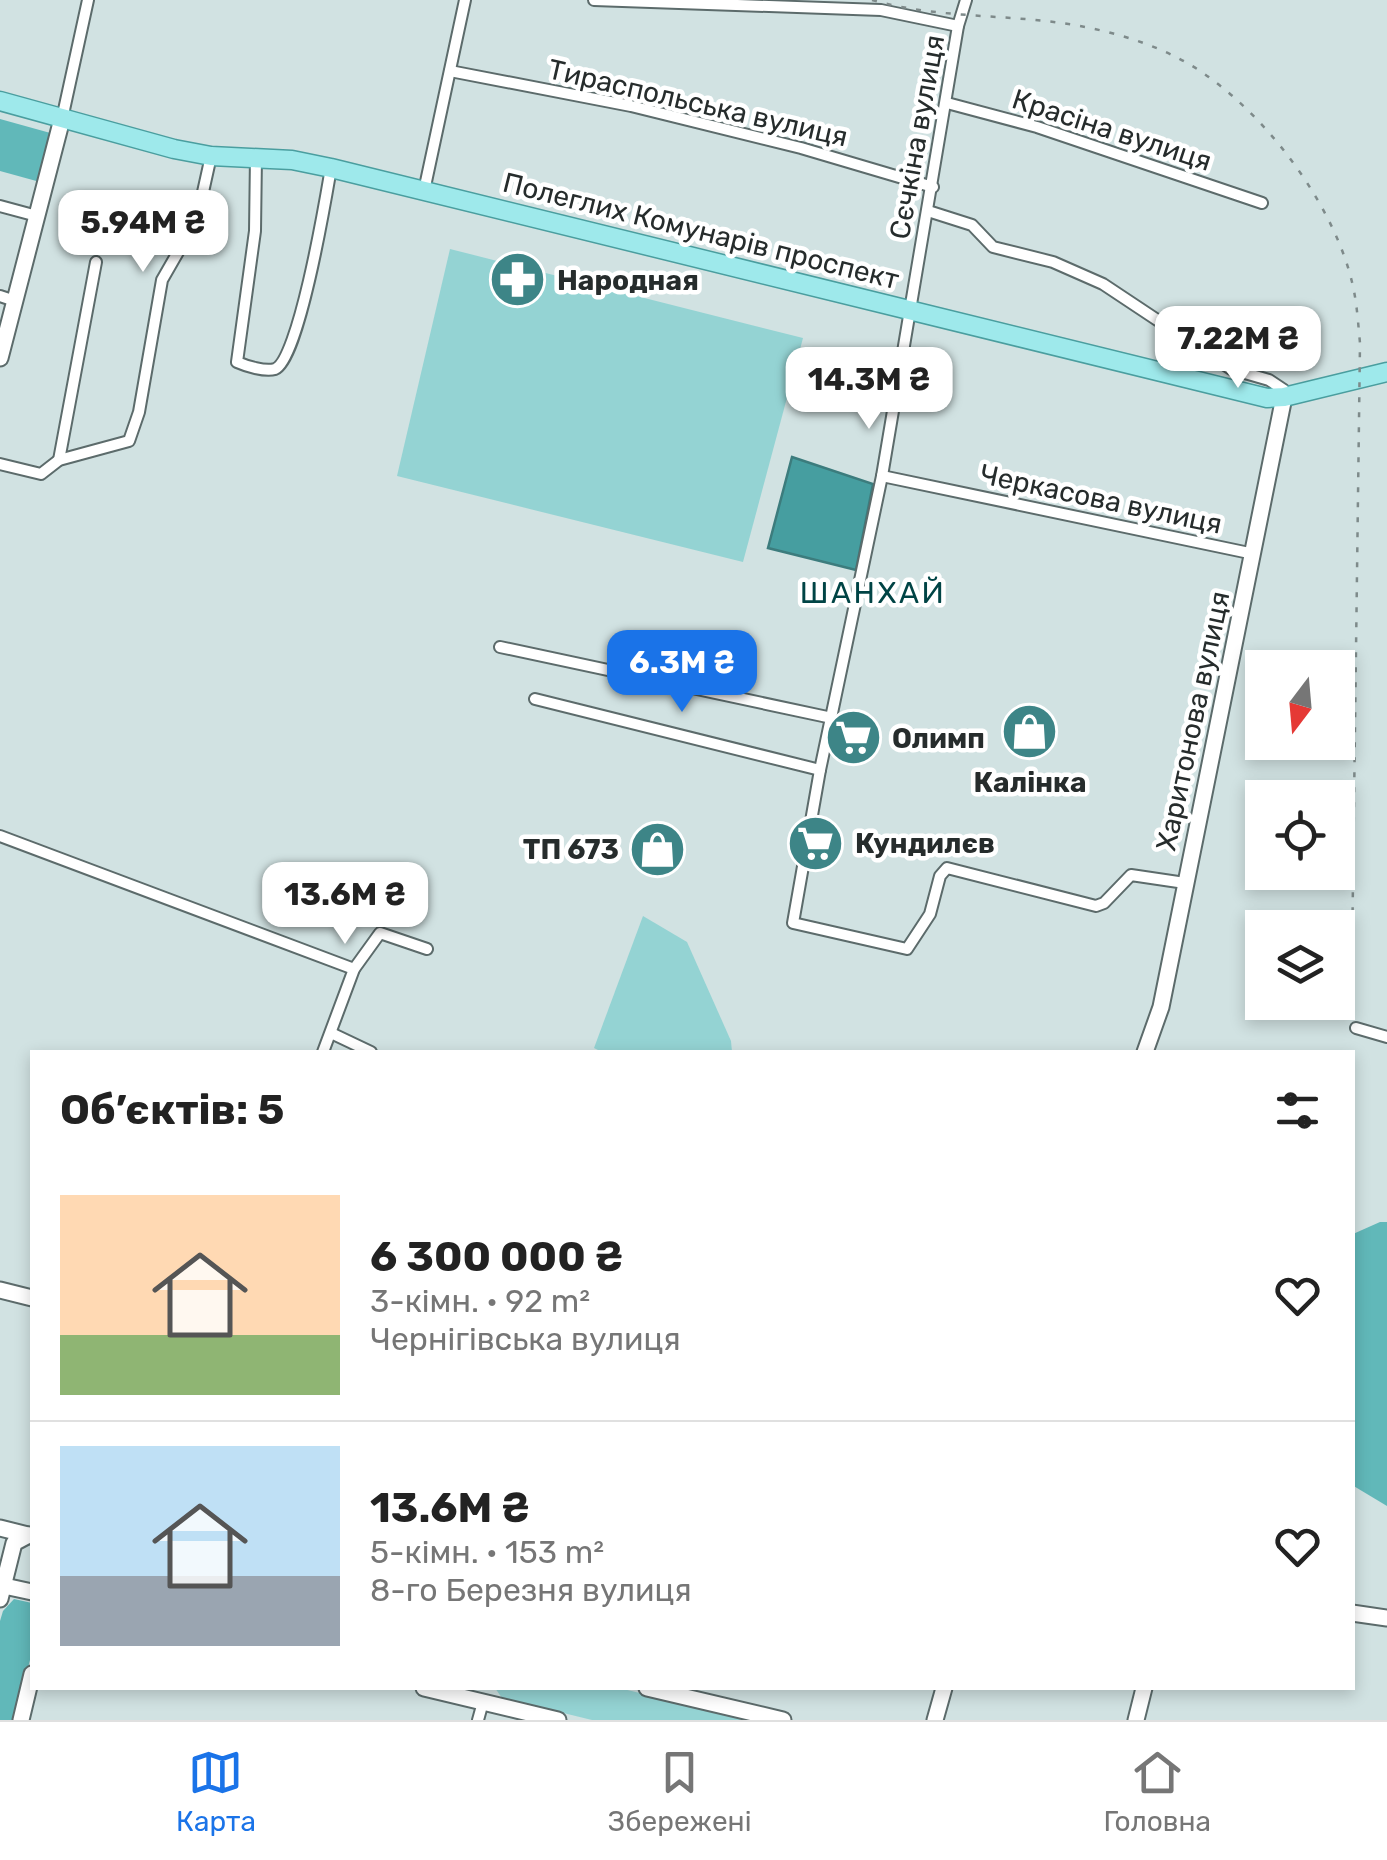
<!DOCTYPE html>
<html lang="uk">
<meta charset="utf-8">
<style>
body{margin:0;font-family:Rubik,sans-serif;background:#f6f6f6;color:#222;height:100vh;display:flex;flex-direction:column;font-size:38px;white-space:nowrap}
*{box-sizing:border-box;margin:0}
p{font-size:32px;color:#767676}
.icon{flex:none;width:55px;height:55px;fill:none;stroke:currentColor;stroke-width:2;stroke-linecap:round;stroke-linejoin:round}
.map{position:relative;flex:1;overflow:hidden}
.sheet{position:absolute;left:30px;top:1050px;width:1325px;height:640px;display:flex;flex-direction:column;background:#fff;border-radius:0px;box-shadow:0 5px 15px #0003}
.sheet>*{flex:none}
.needle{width:65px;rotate:196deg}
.buttons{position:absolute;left:1245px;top:650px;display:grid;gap:20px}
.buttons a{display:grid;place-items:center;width:110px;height:110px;border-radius:0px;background:#fff;box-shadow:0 5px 15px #0003;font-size:50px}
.price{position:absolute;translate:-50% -85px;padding:0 22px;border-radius:20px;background:#fff;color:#222;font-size:32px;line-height:65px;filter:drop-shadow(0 2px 5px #0008)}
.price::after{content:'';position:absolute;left:50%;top:60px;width:30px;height:22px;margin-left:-15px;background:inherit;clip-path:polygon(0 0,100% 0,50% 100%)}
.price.active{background:#1a73e8;color:#fff}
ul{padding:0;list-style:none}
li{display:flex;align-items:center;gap:30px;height:250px;padding:0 30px}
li+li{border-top:2px solid #e0e0e0}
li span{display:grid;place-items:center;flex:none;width:280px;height:200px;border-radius:0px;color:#555}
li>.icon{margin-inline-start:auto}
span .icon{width:120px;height:120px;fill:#fffc;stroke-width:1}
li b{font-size:42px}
h2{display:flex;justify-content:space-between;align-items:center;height:120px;padding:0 30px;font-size:42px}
.tabs{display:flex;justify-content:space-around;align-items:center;height:140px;border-top:2px solid #e0e0e0;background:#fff;font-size:28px;color:#767676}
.tabs a{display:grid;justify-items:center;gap:5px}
.tabs .active{color:#1a73e8}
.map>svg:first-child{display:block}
</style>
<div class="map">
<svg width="1387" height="1720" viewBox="0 0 1387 1720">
<rect width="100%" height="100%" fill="#d1e2e2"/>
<g fill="#94d3d3">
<polygon points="450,249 803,338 743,562 397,476"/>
<polygon points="643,916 687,942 731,1041 732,1052 602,1052 594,1048"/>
<polygon points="495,1688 619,1688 752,1720 592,1720 502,1698"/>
</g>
<g fill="#61b8b9">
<polygon points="0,119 54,134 40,182 0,171"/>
<polygon points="1380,1222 1387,1222 1387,1506 1352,1485 1353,1234"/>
<polygon points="14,1599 32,1603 32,1652 15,1720 0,1720 0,1621 3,1611"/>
</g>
<polygon fill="#469ea0" stroke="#3c7c7d" stroke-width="2.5" points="792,457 873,484 856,570 768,548"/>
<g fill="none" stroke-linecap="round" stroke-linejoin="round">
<defs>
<g id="street">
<polyline points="594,0 881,10 958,26"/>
<polyline points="966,0 958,26 882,476 820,770 793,923 907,949 930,914 940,876 947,868 1096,906 1104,903 1131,875 1185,883"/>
<polyline points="450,71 631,106 801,148 933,187"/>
<polyline points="947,103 1037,127 1262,203"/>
<polyline points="62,119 88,0"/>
<path d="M256 156 255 231 237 362C246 366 265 372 275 369 299 360 326 197 331 168"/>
<polyline points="424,191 465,0"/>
<polyline points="0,206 37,216"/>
<polyline points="928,211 972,225 993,247 1053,262 1103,284 1231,369 1269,380 1284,390 1284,397"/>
<polyline points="0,296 15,301"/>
<polyline points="59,460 96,262"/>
<polyline points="0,464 41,474 59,460 129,441 139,412 162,280 197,219 211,156"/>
<polyline points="882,476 1254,554"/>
<polyline points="500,647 832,718"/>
<polyline points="535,699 820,770"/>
<polyline points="0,836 354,969"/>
<polyline points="1356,1028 1387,1037"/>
<polyline points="331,1033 371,1052"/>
<polyline points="323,1052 354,969 380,933 427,949"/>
<polyline points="478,1720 483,1702"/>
</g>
<g id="secondary">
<polyline points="0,358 62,119"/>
<polyline points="1145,1052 1161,1007 1284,397"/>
<polyline points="0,1290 32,1298"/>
<polyline points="0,1528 32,1536"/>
<polyline points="0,1585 32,1592"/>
<polyline points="0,1599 14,1543 29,1535"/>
<polyline points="1352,1613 1387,1618"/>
<polyline points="424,1688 558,1720"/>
<polyline points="647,1688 783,1720"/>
<polyline points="21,1720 32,1674"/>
<polyline points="935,1720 944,1688"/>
<polyline points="1136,1720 1144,1688"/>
</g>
<polyline id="primary" points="0,101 174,149 211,156 292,160 331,168 1267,398 1284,397 1387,372"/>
</defs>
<use href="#street" stroke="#5c6b6b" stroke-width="14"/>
<use href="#secondary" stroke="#5c6b6b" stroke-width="19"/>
<use href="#primary" stroke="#4a9e9f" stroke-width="21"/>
<use href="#street" stroke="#fff" stroke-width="10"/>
<use href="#secondary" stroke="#fff" stroke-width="15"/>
<use href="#primary" stroke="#9ee9eb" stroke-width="18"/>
<path stroke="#7e8a8a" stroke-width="2.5" stroke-dasharray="5 10" stroke-linecap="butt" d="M872 0C935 18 997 14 1061 23 1112 30 1169 47 1210 78 1272 123 1334 207 1352 282 1357 302 1358 323 1360 343L1352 958"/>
</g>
<defs>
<symbol id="pharmacy-disc" viewBox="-11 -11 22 22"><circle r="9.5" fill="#3d8587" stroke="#fff"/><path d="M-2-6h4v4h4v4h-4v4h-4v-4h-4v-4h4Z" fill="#fff"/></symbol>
<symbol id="shop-disc" viewBox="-11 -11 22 22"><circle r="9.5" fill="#3d8587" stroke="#fff"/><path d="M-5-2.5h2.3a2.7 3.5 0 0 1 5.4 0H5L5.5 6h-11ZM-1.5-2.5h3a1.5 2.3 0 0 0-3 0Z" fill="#fff"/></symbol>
<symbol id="supermarket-disc" viewBox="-11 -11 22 22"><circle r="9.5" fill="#3d8587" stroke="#fff"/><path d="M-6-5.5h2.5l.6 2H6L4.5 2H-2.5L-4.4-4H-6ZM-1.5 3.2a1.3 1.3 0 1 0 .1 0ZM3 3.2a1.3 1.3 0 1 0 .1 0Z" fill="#fff"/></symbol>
</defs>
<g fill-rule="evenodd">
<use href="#pharmacy-disc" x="486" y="248" width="63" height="63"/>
<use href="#shop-disc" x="998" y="700" width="63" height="63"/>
<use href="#supermarket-disc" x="822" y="706" width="63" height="63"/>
<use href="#supermarket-disc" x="784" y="812" width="63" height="63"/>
<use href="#shop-disc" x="626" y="818" width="63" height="63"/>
</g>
<g text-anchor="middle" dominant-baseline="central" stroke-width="9" stroke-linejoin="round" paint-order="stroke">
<g font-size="28" fill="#262c2c" stroke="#fff">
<text transform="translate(698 103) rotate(13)">Тираспольська вулиця</text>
<text transform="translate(1112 130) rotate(18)">Красіна вулиця</text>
<text transform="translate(917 137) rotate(-80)">Сєчкіна вулиця</text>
<text transform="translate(701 231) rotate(14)">Полеглих Комунарів проспект</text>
<text transform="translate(1101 499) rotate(12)">Черкасова вулиця</text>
<text transform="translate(1193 721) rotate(-78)">Харитонова вулиця</text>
</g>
<g font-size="28" font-weight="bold" fill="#262c2c" stroke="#fff" text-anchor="start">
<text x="557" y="280">Народная</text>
<text x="892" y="738">Олимп</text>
<text x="1030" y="782" text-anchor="middle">Калінка</text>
<text x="855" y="843">Кундилєв</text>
<text x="619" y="849" text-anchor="end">ТП 673</text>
</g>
<g font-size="30" letter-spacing="2.5" fill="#004445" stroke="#fff">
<text x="873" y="593">ШАНХАЙ</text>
</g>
</g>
</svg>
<div class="buttons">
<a><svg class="needle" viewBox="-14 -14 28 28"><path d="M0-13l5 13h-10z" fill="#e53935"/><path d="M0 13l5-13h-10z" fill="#767676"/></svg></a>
<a><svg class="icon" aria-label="locate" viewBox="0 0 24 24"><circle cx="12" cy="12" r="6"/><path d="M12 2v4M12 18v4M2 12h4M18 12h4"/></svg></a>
<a><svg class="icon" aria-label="layers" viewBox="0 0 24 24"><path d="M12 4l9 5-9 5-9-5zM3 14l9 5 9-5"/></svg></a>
</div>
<b class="price" style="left:143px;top:275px">5.94M ₴</b>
<b class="price" style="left:1238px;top:391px">7.22M ₴</b>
<b class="price" style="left:869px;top:432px">14.3M ₴</b>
<b class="price active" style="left:682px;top:715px">6.3M ₴</b>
<b class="price" style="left:345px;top:947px">13.6M ₴</b>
<section class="sheet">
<h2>Об’єктів: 5<svg class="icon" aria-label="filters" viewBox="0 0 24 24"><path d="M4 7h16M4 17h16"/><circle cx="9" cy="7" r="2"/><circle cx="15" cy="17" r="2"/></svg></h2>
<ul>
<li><span style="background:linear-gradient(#ffd9b3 70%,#8fb573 0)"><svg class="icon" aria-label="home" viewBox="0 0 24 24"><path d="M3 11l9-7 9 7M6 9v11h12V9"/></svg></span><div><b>6 300 000 ₴</b><p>3-кімн. · 92 m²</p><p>Чернігівська вулиця</p></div><svg class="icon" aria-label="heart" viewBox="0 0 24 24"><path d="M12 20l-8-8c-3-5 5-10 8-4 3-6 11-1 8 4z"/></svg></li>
<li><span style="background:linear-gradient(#bfe0f5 65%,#9aa5b1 0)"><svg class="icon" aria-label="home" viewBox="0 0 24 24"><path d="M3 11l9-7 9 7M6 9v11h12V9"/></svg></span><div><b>13.6M ₴</b><p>5-кімн. · 153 m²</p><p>8-го Березня вулиця</p></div><svg class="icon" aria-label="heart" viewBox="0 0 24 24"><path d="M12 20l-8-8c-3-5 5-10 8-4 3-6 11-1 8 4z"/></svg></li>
</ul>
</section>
</div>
<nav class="tabs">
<a class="active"><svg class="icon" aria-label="map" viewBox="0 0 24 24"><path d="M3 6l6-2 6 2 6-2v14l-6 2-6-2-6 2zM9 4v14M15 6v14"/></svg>Карта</a>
<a><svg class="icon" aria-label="saved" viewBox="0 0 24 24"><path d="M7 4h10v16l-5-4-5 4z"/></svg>Збережені</a>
<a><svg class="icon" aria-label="home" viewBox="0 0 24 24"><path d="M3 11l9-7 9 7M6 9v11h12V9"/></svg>Головна</a>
</nav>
